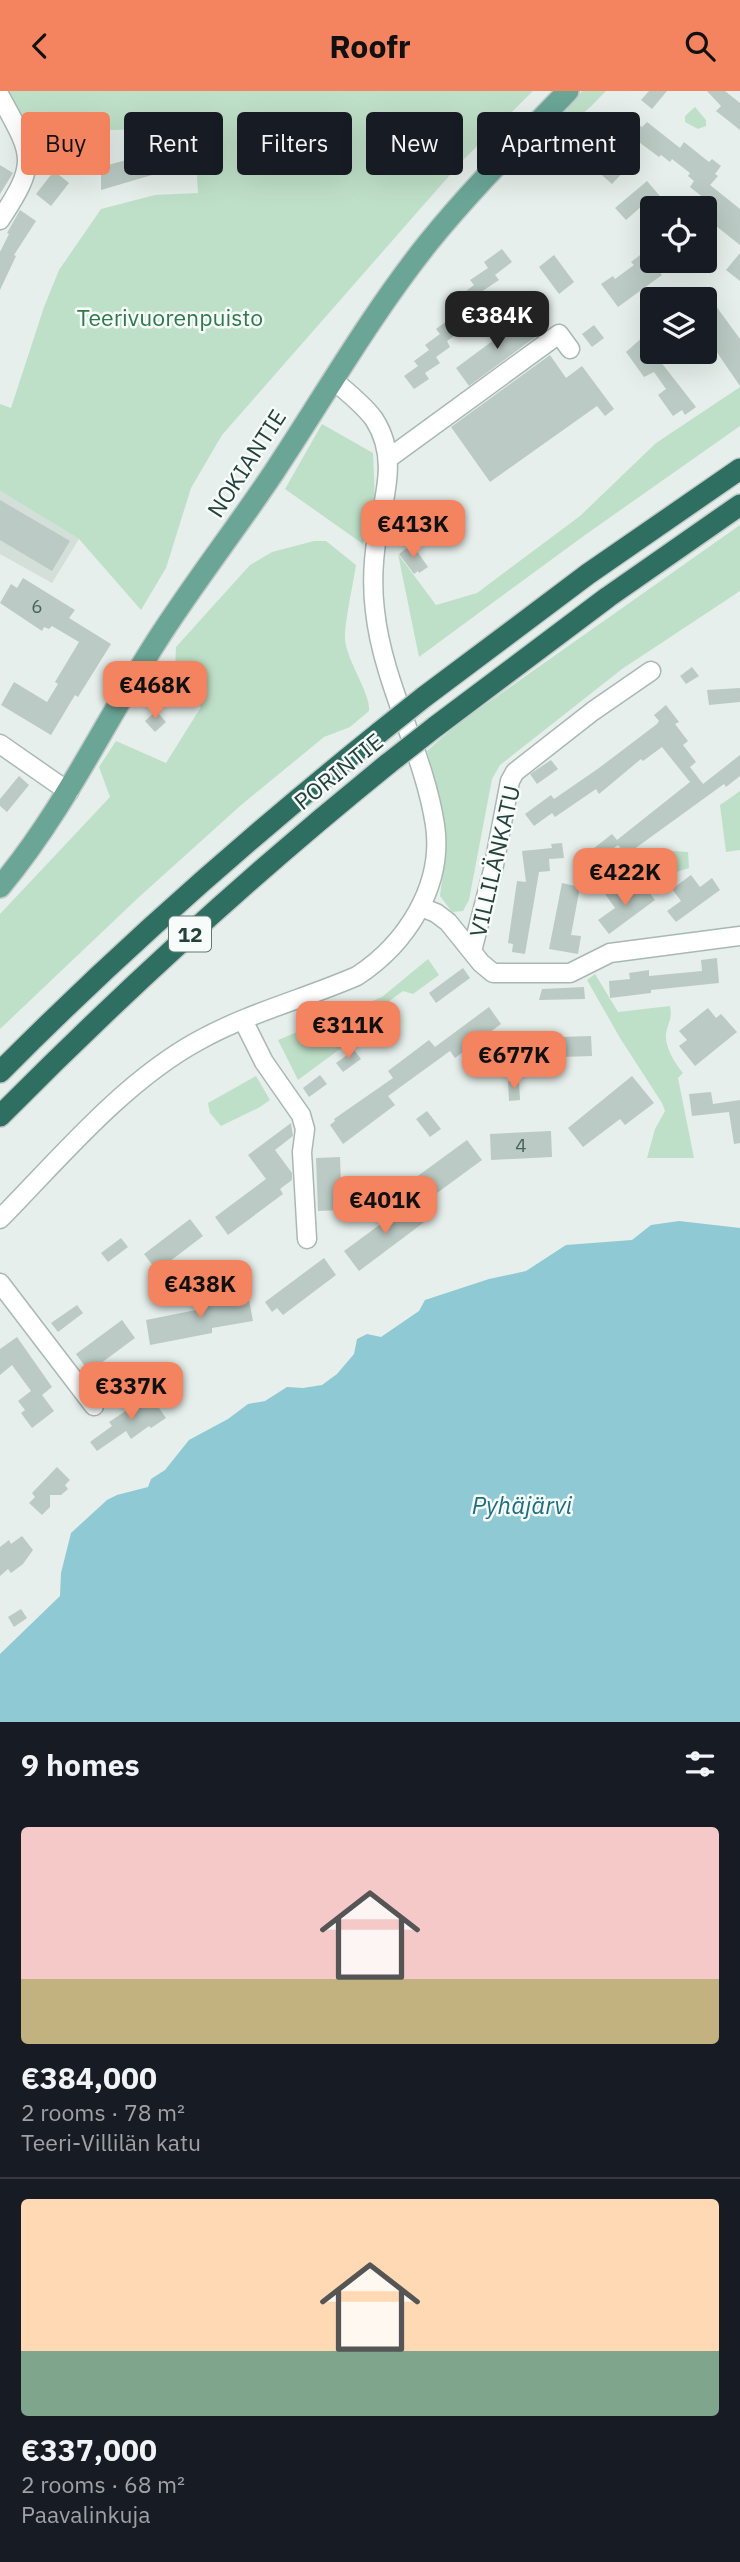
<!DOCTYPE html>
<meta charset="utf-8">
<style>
body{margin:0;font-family:"IBM Plex Sans",sans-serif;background:#242831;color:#f1f3f6;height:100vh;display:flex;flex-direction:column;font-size:26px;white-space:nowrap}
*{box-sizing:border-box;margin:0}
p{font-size:23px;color:#9ea1a6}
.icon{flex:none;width:38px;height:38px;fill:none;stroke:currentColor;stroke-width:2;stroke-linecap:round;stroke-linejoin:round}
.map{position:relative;height:1631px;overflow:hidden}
.panel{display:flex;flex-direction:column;background:#171b24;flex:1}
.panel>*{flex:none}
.hud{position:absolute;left:21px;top:21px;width:698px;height:63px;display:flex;gap:14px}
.fabs{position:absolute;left:640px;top:105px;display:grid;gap:14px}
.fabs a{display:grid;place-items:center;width:77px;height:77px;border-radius:7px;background:#171b24;box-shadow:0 7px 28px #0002;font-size:35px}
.price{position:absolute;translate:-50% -60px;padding:0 16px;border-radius:14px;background:#f4845f;color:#111;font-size:23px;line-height:46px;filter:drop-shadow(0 2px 4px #0008)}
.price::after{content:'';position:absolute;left:50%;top:42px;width:21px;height:16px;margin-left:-10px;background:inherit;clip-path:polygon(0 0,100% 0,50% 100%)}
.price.selected{background:#222;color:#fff}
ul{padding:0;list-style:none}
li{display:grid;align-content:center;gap:14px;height:371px;padding:0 21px}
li+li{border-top:2px solid #363941}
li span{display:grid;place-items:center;height:217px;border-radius:7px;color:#555}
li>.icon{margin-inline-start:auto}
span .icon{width:126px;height:126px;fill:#fffc;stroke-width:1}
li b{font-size:30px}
h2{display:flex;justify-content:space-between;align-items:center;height:84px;padding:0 21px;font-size:30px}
.tag{padding:0 24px;border-radius:7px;background:#171b24;box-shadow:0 7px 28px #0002;font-size:24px;line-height:63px}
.tag.selected{background:#f4845f;color:#111}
header{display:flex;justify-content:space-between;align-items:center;height:91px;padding:0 21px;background:#f4845f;color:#111;font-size:32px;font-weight:700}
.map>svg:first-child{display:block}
</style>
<header><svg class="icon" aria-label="back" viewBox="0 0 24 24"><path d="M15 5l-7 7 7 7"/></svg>Roofr<svg class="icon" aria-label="search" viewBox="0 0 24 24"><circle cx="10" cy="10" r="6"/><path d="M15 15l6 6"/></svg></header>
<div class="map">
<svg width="740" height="1631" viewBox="0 0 740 1631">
<rect width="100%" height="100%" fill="#e6efeb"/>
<polygon fill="#d4dfda" points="0,400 79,448 52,492 0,463"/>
<g fill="#bfe0c8">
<polygon points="6,0 533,0 463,69 222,344 191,397 166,477 141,519 79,448 0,400 0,313 11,317 44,216 59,179 101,118 155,104 198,102 194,37 30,41"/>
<path d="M582 0H606C589 17 578 33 553 30Z"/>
<polygon points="695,16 706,29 706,35 698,38 685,31 685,25"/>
<polygon points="511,212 522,228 504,240 494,226"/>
<polygon points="740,296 740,335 585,444 419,566 398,463 436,514 477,502 580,425 656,352"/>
<polygon points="322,333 373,362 375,410 363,453 285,398"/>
<path d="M740 434V500L622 578 500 674 492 688 469 809 463 820 452 821 440 805C448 747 442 715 427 660L456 634Z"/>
<path d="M314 450H326L356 474C353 494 345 528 345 547 346 570 371 602 369 620L350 636 324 646 240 715 138 807 0 938V823L110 706 99 676 116 650 166 672 201 616 175 578 176 556 250 474 272 461Z"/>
<polygon points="740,700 740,759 726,761 720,714"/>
<polygon points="672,760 688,761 689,777 660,786 651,776 663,762"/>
<polygon points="428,868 439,884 413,903 403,900 359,932 352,949 298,989 278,949 382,906"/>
<path d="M595 883 618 921 670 915C672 926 670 928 667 938 662 952 674 971 683 982L678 987 694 1067H647L655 1038 665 1020 662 1012 620 947 587 889Z"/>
<polygon points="256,985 270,1009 260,1016 221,1035 210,1022 208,1012"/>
</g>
<polygon fill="#8ec9d4" points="679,1130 740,1137 740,1631 0,1631 0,1563 60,1505 61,1482 71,1442 107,1409 117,1404 148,1396 151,1388 165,1379 189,1349 228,1328 248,1313 265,1310 287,1296 303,1297 322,1294 337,1283 354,1263 357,1248 367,1243 381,1246 419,1220 425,1209 489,1188 526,1180 566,1154 632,1149 651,1134"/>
<g fill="#bbcac4">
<polygon points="649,0 667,0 652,18 641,9"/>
<polygon points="707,0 725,0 740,12 740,39 716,20 721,15"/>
<polygon points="647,31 680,57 684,51 709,71 712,68 721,75 715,83 718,85 710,94 740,118 740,154 706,127 715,116 690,96 694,90 688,85 690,82 672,68 670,71 661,64 659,66 628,43 636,32 642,36"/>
<polygon points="610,46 621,55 611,66 625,79 612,93 587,71"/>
<polygon points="70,54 89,74 81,82 62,62"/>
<polygon points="180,54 186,74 101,99 101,76"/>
<polygon points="0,74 13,82 0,103"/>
<polygon points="54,80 69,92 51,115 36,103"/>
<polygon points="647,90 670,117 646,117 643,114 626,129 615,117"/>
<polygon points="20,119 36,130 14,164 16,165 0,199 0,161 9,143 7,142"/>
<polygon points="502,158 512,171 495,184 499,189 481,201 485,207 467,220 457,207 474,194 470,189 488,177 484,171"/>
<polygon points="644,161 650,170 653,168 657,170 661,175 657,177 662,184 618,216 601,193 613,185 615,188 634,174 631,171"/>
<polygon points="740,162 740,190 726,179"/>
<polygon points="554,164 574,191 559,203 539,176"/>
<polygon points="705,200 740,248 740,295 705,244"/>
<polygon points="452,226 461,240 447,250 450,256 436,266 440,272 425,282 429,288 414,298 404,285 418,275 414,270 429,259 425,254 440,243 436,238"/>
<polygon points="525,226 538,244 469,295 456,277"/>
<polygon points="594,234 604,247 592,256 582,243"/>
<polygon points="644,245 653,261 696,316 685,324 682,319 673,325 658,304 666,298 654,281 644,286 626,261"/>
<polygon points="550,264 566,287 582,275 614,318 605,325 597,315 490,391 451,336"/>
<polygon points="0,409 70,450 52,480 0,449"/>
<polygon points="412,453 428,476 419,482 418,480 414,483 399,463"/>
<polygon points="23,487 75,519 69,527 111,553 78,606 75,604 51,644 1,614 14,591 47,611 58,593 55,591 79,551 52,535 49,538 44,536 42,540 0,512 11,493 17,497"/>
<polygon points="692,576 699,585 686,593 680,585"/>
<polygon points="156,587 167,595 156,609 146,601"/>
<polygon points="740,597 740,611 709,614 707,599"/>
<polygon points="666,614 679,631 675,633 688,650 683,654 696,671 690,676 703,693 740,664 740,685 726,696 724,693 626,764 618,754 586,778 579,769 612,743 617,749 690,691 662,656 643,670 641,668 599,703 596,698 555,726 552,722 534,735 525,723 551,704 554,708 599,677 657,633 659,630 654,624"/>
<polygon points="156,620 166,631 155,641 145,630"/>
<polygon points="551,669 558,678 537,693 530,683"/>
<polygon points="19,685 29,694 7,721 0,715 0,708"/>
<polygon points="562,752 564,767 549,768 550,780 539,781 525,863 512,861 513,853 508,852 517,790 526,791 522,760 552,757 551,753"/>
<polygon points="691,784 700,796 712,787 720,799 676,831 667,820 681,810 672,798"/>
<polygon points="562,792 580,796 571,844 581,845 578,863 549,858"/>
<polygon points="644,795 655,809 609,843 598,829 615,817 603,800 613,802 621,796 629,807"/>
<polygon points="717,867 719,892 661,898 651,899 651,902 610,907 609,890 630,888 629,882 649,879 649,885 702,880 701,869"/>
<polygon points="463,877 470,887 436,912 429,902"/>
<polygon points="584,896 585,908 539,909 542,898"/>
<polygon points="489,916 501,933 455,967 450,960 388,1005 395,1014 343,1053 330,1034 335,1030 334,1028 393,987 388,980 429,949 435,956"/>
<polygon points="708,917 716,927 721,923 737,941 695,975 679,955 687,949 679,940"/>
<polygon points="377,930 384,939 366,951 360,942"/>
<polygon points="591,945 592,965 530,967 529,947"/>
<polygon points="354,959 361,968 343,981 336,972"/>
<polygon points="320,984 327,993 309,1006 303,997"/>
<polygon points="632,985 654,1012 625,1034 620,1028 583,1056 568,1037"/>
<polygon points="519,989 520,1009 509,1010 508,990"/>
<polygon points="711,1001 713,1013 740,1009 740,1052 734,1053 729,1021 692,1025 689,1003"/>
<polygon points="427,1020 441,1038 430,1046 416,1028"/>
<polygon points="291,1032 293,1045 275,1059 292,1082 292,1089 280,1098 283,1103 228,1144 215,1126 266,1088 248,1064"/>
<polygon points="551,1040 552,1066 491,1069 490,1043"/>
<polygon points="467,1049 482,1069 426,1110 411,1090"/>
<polygon points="340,1066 342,1119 318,1120 316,1067"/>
<polygon points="412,1110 427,1129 359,1180 344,1160"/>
<polygon points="190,1128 203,1145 157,1180 144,1163"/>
<polygon points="121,1147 128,1156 108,1171 101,1162"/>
<polygon points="324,1167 336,1184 283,1224 277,1217 272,1221 265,1211"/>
<polygon points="248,1203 253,1230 212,1237 212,1242 150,1254 146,1229 206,1217 205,1211"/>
<polygon points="77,1214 83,1222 58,1241 51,1232"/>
<polygon points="122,1229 135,1247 89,1281 76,1263"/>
<polygon points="17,1246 52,1296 42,1304 54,1320 32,1337 21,1322 25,1319 18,1310 31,1300 12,1274 0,1284 0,1258"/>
<polygon points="150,1304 166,1327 151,1337 149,1335 131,1348 126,1340 97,1360 90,1351 112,1335 109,1331"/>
<polygon points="57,1376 70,1389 65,1394 68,1398 61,1404 50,1404 50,1416 42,1424 29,1412 35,1406 32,1402"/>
<polygon points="22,1445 33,1459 23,1473 11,1482 8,1478 0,1485 0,1456 9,1449 11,1453"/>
<polygon points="21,1518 27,1527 14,1536 8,1526"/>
</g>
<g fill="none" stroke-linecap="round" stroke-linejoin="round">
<defs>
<g id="minor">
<path d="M0 5C33 65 39 70 0 129"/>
<polyline points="389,367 559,243 570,258"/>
<polyline points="0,653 69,701"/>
<polyline points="421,816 436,822 448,831 481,872 493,882 570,882 610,862 740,845"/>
<polyline points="472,860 493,779 510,690 515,681 593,620 651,580"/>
<polyline points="243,929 264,971 301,1024 305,1038 302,1061 307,1148"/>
<path d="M0 1128C60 1067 123 991 198 950 248 922 304 908 357 885 406 853 444 795 435 734 424 661 383 594 375 520 372 496 373 470 377 446 384 405 399 367 374 328 363 313 346 300 332 288"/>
<polyline points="0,1192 94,1315"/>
</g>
<path id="major" d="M0 796C64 719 103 634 156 551 193 493 236 438 274 381 325 304 370 225 428 152 471 99 520 50 568 0"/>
<g id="highway">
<polyline points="424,606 588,483 740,378"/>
<polyline points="435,636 608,506 740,414"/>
<path d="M0 981C120 860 247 748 380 641"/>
<path d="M0 1025C124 900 253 782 389 672"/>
</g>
</defs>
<use href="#minor" stroke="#a8b8b2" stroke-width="21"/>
<use href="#major" stroke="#c2cac8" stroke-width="24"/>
<use href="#highway" stroke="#c2cac8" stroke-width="24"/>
<use href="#minor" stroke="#fff" stroke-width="18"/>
<use href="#major" stroke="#6aa596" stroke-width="21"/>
<use href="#highway" stroke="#2f6f62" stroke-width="21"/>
<defs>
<g id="highway-bridge">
<polyline points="380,641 424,606"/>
<polyline points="389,672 435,636"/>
</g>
</defs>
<use href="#highway-bridge" stroke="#c2cac8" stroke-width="24" stroke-linecap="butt"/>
<use href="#highway-bridge" stroke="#2f6f62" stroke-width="21"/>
</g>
<g text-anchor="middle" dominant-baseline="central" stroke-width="5" stroke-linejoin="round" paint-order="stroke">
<g font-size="19" fill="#4a645c">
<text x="37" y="515">6</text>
<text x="521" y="1054">4</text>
</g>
<rect fill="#f7fbf9" stroke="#637a73" stroke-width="2" x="169" y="825.5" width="42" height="35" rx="5"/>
<g font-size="21" font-weight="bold" fill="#24423a">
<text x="190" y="843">12</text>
</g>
<g font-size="23" fill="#2d7a4b" stroke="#f7fbf9">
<text x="170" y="226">Teerivuorenpuisto</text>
</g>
<g font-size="23" fill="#24423a" stroke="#f7fbf9">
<text transform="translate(246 372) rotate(-57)">NOKIANTIE</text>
<text transform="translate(338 680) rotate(-39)">PORINTIE</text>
<text transform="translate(494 770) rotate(-77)">VILLILÄNKATU</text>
</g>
<g font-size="24" font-style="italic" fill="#1c6f80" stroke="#f7fbf9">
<text x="522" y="1414">Pyhäjärvi</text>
</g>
</g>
</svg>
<div class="fabs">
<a><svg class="icon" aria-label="locate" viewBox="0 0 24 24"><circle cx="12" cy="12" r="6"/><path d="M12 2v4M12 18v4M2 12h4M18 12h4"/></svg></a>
<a><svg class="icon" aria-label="layers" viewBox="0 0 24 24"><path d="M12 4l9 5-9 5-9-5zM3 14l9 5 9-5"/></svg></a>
</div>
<b class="price selected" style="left:497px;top:260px">€384K</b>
<b class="price" style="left:413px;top:469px">€413K</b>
<b class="price" style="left:155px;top:630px">€468K</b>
<b class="price" style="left:625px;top:817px">€422K</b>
<b class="price" style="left:348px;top:970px">€311K</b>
<b class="price" style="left:514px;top:1000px">€677K</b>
<b class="price" style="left:385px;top:1145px">€401K</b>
<b class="price" style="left:200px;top:1229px">€438K</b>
<b class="price" style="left:131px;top:1331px">€337K</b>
<div class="hud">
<a class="tag selected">Buy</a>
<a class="tag">Rent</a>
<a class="tag">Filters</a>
<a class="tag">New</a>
<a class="tag">Apartment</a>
</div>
</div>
<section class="panel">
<h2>9 homes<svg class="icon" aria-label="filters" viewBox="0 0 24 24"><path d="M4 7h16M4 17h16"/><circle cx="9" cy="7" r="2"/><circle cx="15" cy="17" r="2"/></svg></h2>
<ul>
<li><span style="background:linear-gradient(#f6c9c9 70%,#c2b280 0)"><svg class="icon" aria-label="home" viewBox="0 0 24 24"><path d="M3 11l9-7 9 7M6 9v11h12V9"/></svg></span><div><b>€384,000</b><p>2 rooms · 78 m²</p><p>Teeri-Villilän katu</p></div></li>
<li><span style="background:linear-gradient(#ffd9b3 70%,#7fa58c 0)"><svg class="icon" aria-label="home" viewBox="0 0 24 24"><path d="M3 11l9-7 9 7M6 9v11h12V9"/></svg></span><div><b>€337,000</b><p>2 rooms · 68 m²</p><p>Paavalinkuja</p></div></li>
</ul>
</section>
